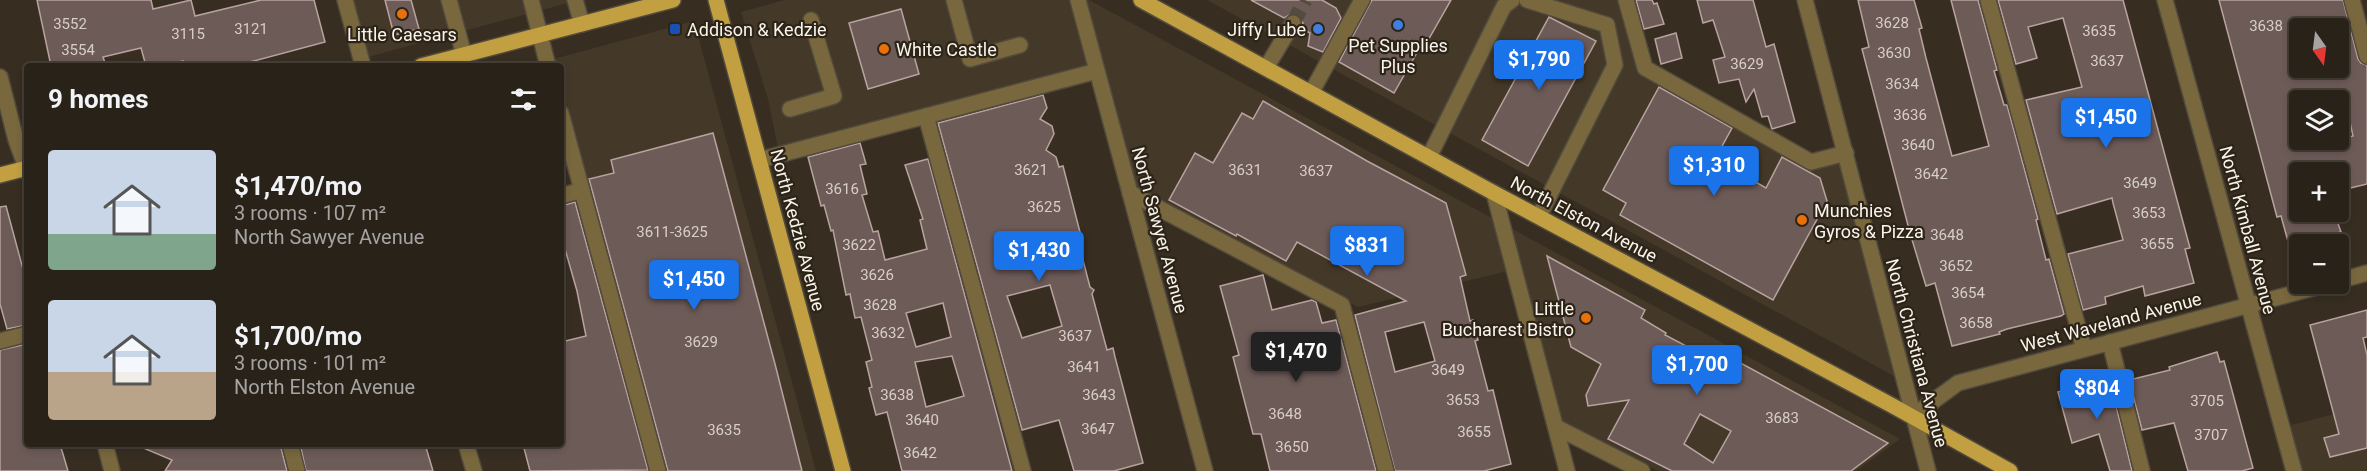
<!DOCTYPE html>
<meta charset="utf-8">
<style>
body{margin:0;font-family:Roboto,sans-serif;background:#312a22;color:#f1f3f6;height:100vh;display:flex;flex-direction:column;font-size:22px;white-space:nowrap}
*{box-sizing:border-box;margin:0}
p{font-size:20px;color:#a5a4a2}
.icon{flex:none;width:33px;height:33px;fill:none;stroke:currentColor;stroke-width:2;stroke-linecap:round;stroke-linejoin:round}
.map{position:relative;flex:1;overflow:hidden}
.side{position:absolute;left:24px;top:63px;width:540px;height:384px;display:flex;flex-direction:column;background:#292219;border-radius:6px;box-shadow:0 3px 9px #0003,0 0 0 2px #453f38}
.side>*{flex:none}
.needle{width:39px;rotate:166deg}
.tools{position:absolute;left:2289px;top:18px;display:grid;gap:12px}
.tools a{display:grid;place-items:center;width:60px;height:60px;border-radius:6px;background:#292219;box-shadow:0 3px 9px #0003,0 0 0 2px #453f38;font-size:30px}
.price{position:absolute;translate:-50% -51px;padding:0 14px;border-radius:6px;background:#1a73e8;color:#fff;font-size:20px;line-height:39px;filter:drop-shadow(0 2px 3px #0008)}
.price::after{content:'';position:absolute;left:50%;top:36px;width:18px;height:14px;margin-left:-9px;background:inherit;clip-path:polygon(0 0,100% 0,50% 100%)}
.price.on{background:#222;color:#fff}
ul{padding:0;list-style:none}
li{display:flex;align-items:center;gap:18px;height:150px;padding:0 24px}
li span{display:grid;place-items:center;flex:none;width:168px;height:120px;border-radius:6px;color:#555}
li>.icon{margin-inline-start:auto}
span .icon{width:72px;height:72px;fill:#fffc;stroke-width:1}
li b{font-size:26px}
h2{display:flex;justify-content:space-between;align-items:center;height:72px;padding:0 24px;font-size:26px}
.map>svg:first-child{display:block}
</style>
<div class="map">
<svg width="2367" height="471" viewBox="0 0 2367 471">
<rect width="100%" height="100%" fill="#372e21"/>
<g fill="#443929">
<polygon points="349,0 579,0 364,58"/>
<polygon points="785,0 1089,0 1900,439 1856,471 1658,471 1559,421 1520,268 1358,307 1125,185 1096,76 780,158 768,99 741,12"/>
<polygon points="1207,0 1622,0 1641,70 1809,165 1844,157 1903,381"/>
<polygon points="694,21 816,471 662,471 561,100 561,66 552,66 550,60"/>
<polygon points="2367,406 2367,471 2294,471 2283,427"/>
</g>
<g fill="#6d5b58" stroke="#b8a3a0" stroke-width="1.5" fill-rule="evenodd">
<polygon points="37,0 151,0 153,9 191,0 195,16 261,0 314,0 325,42 235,66 213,66 211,62 195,66 185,66 183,61 165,66 146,66 141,48 103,57 106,66 51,66"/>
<polygon points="385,0 411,0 419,29 394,35"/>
<polygon points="1251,0 1322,0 1336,8 1341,18 1323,52 1308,46 1310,33 1301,28 1303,23 1298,15 1293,13 1284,18"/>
<polygon points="1372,0 1451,0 1422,51 1419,49 1394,93 1339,62"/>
<polygon points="1636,0 1652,0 1654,4 1657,3 1664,24 1644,29"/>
<polygon points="1697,0 1753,0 1766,47 1774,44 1795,122 1772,129 1768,116 1762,117 1754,89 1746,102 1739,79 1719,83 1713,60 1725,57 1713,20 1703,23"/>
<polygon points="1858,0 1914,0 1922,28 1919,29 1926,58 1952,156 1989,146 1951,0 1978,0 1997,70 1994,71 2004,105 2007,105 2038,219 2036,220 2046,260 2049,259 2064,314 2061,316 2007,329 1999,332 2000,334 1952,346 1935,283 1926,286 1910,233 1862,49 1869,47"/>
<polygon points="1998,0 2123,0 2190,248 2185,249 2194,283 2145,296 2143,286 2105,297 2106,304 2083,310 2068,254 2123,240 2113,203 2112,198 2057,214 2026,100 2082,87 2074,58 2063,18 2028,27 2037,58 2016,64"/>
<path d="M2219 0H2343L2358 59 2361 63 2367 65V184L2338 191V165L2311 172H2300V221L2334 212 2341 232 2333 234 2335 238 2313 244H2300V263H2294L2281 216 2277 217ZM2300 28H2338V68H2300ZM2343 90 2353 136 2300 150V100H2307Z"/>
<polygon points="901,9 919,74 868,89 849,23"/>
<polygon points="1549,17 1596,41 1528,166 1482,140"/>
<polygon points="1676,33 1682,58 1661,64 1655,39"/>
<polygon points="1659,87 1732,128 1715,159 1766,188 1782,157 1820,178 1827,201 1773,300 1620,215 1626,203 1603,190"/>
<path d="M1043 95 1047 108 1040 119 1052 126 1054 134 1046 150 1056 157 1059 167 1063 166 1082 240 1078 241 1090 287 1094 290 1092 294 1107 350 1113 348 1115 357 1143 463 1114 471H1074L1059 420 1022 430 938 123ZM1050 285 1062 326 1022 338 1007 296Z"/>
<path d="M1263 101 1367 161 1446 203 1466 275 1460 277 1470 321 1473 320 1478 340 1475 341 1488 391 1493 390 1511 464 1484 471H1395L1355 315 1406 301 1297 242 1286 261 1237 234 1236 236 1169 200 1195 153 1213 163 1242 113 1253 119ZM1424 322 1435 361 1395 372 1385 332Z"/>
<polygon points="713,133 775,364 802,471 668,471 589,179 614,173 611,160"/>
<path d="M860 143 866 164 860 165 867 194 862 195 873 232 878 231 885 260 927 249 920 220 923 219 905 165 928 159 1012 471H902L887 412 876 415 869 388 872 387 866 362 872 360 861 317 855 318 850 294 846 295 833 230 831 231 824 205 821 206 808 157ZM943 303 951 337 916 347 906 313ZM952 356 964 396 926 407 915 362Z"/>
<polygon points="575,202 648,470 530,471 524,448 542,444 561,444 561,342 586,336 577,291 561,235 561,206"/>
<polygon points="6,206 27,284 27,325 7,329 0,304 0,207"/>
<path d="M1547 256 1645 310 1641 318 1666 333 1665 335 1705 356 1711 347 1888 443 1851 471H1672L1608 439 1629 400 1588 406 1586 395 1601 364 1571 347ZM1700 414 1731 431 1713 463 1684 444Z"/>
<polygon points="1263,275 1272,310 1312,300 1316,302 1322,323 1336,320 1376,471 1270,471 1261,434 1253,434 1233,357 1239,355 1220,286"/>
<polygon points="2367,310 2367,337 2363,338 2367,355 2367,448 2330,457 2324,438 2339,434 2310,325"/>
<polygon points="27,344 27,444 60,444 68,471 0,471 0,350"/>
<polygon points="2217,352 2220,362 2224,361 2253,468 2242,471 2188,471 2174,423 2142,430 2129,380 2170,370 2169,367"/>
<polygon points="2108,378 2111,385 2132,471 2110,471 2099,434 2072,443 2058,392"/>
<polygon points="134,444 280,444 287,471 165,471 172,460"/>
<polygon points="300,444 425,444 433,471 306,471"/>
</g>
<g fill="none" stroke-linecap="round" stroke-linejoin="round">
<polyline stroke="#544c3f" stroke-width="15" stroke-dasharray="15 8" stroke-linecap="butt" points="1293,23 1305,0"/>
<defs>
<g id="minor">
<polyline points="345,0 363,66"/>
<polyline points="449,0 464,55"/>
<polyline points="531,0 548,66"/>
<polyline points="575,0 582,24"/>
<polyline points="954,0 970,59 1020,45"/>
<polyline points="1078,0 1205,471"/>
<polyline points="1527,0 1607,25 1615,65 1539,216"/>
<polyline points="1626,0 1645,68 1811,162 1846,153"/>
<polyline points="1805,0 1928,471"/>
<polyline points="1988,0 2084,349"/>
<polyline points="2165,0 2294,471"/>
<polyline points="2352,0 2367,56"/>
<polyline points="1266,68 1293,23"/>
<polyline points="0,77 16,140 27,170"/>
<polyline points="1311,93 1362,0"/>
<polyline points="790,109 834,96 811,20"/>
<polyline points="561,113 658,471"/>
<polyline points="926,116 1023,471"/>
<polyline points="1429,157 1504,6 1512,0"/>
<polyline points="759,160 1097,71"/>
<polyline points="1130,193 1342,305 1386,471"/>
<polyline points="1494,193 1567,471"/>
<polyline points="561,196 582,190"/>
<polyline points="2338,281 2367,273"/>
<polyline points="0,341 27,334"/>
<polyline points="2110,342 2142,471"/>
<polyline points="1913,416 1958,383 2328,284"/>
<polyline points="1556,427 1642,471"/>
<polyline points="105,444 112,471"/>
<polyline points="290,444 297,471"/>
<polyline points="466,444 474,471"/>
</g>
<g id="major">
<polyline points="716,0 843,471"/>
<polyline points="1141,0 1494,193 1893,406 2010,471"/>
<polyline points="421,66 673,0"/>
<polyline points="0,175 27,168"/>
</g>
</defs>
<use href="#minor" stroke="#524a3d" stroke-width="18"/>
<use href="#major" stroke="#524a3d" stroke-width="18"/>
<use href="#minor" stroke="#79683e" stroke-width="15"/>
<use href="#major" stroke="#c29f40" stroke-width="15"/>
</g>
<g fill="#e8710a" stroke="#2d2418" stroke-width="2">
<circle cx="402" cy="14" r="6"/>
<circle cx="884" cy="49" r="6"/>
<circle cx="1802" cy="220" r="6"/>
<circle cx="1586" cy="318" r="6"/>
</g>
<g fill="#3f7fe0" stroke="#2d2418" stroke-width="2">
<circle cx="1398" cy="25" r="6"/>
<circle cx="1318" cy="29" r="6"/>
</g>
<rect fill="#1a4fb4" stroke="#2d2418" stroke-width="2" x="669" y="23" width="12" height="12" rx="3"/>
<g text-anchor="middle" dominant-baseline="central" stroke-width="4.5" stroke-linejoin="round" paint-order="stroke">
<g font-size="15" fill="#d7cec7">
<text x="1892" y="23">3628</text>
<text x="70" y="24">3552</text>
<text x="2266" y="26">3638</text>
<text x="251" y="29">3121</text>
<text x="2099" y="31">3635</text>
<text x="188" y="34">3115</text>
<text x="78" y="50">3554</text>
<text x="1894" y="53">3630</text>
<text x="2107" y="61">3637</text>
<text x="1747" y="64">3629</text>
<text x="1902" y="84">3634</text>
<text x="1910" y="115">3636</text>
<text x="1918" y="145">3640</text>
<text x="1031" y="170">3621</text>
<text x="1245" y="170">3631</text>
<text x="1316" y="171">3637</text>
<text x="1931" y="174">3642</text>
<text x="2140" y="183">3649</text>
<text x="842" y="189">3616</text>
<text x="1044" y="207">3625</text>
<text x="2149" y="213">3653</text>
<text x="672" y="232">3611-3625</text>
<text x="1947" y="235">3648</text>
<text x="2157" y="244">3655</text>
<text x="859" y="245">3622</text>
<text x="1956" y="266">3652</text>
<text x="877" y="275">3626</text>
<text x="1968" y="293">3654</text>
<text x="880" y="305">3628</text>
<text x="1976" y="323">3658</text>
<text x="888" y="333">3632</text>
<text x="1075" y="336">3637</text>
<text x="701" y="342">3629</text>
<text x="1084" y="367">3641</text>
<text x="1448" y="370">3649</text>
<text x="897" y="395">3638</text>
<text x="1099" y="395">3643</text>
<text x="1463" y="400">3653</text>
<text x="2207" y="401">3705</text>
<text x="1285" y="414">3648</text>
<text x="1782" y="418">3683</text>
<text x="922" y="420">3640</text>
<text x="1098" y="429">3647</text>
<text x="724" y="430">3635</text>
<text x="1474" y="432">3655</text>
<text x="2211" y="435">3707</text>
<text x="1292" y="447">3650</text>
<text x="920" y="453">3642</text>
</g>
<g font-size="18" fill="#faf4ec" stroke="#2d2418" text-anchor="start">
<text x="687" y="29">Addison &amp; Kedzie</text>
<text x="1306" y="29" text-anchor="end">Jiffy Lube</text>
<text x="402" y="34" text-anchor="middle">Little Caesars</text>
<text x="1398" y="45" text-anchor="middle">Pet Supplies<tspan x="1398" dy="21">Plus</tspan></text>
<text x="896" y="49">White Castle</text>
<text x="1814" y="210">Munchies<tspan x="1814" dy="21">Gyros &amp; Pizza</tspan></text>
<text x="1574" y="308" text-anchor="end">Little<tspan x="1574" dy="21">Bucharest Bistro</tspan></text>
</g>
<g font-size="18" fill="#faf4ec" stroke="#2d2418">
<text transform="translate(1584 219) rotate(28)">North Elston Avenue</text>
<text transform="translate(798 230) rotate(75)">North Kedzie Avenue</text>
<text transform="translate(1160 230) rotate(75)">North Sawyer Avenue</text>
<text transform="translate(2248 230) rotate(75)">North Kimball Avenue</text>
<text transform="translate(2111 322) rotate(-15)">West Waveland Avenue</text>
<text transform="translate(1917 353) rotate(75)">North Christiana Avenue</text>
</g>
</g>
</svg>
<div class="tools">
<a><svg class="needle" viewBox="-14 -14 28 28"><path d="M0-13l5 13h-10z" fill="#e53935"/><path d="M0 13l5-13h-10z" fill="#a5a4a2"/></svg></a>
<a><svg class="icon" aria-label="layers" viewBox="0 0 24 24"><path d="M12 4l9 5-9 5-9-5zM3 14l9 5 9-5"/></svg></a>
<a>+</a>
<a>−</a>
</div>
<b class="price" style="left:1539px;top:91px">$1,790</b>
<b class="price" style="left:2106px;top:149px">$1,450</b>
<b class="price" style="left:1714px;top:197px">$1,310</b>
<b class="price" style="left:1367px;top:277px">$831</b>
<b class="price" style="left:1039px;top:282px">$1,430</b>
<b class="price" style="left:694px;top:311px">$1,450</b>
<b class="price on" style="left:1296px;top:383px">$1,470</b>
<b class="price" style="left:1697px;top:396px">$1,700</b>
<b class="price" style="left:2097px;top:420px">$804</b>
<section class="side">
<h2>9 homes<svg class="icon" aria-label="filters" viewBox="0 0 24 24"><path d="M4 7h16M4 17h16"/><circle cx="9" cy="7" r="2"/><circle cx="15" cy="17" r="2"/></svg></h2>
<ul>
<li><span style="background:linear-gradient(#c9d6e8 70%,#7fa58c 0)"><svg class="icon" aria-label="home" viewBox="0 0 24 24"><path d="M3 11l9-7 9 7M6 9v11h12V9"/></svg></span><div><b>$1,470/mo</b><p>3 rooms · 107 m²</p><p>North Sawyer Avenue</p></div></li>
<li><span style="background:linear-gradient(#c9d6e8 60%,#b9a48a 0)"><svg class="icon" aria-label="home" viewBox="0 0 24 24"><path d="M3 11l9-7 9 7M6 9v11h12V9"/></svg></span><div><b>$1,700/mo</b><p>3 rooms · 101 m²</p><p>North Elston Avenue</p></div></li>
</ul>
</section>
</div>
